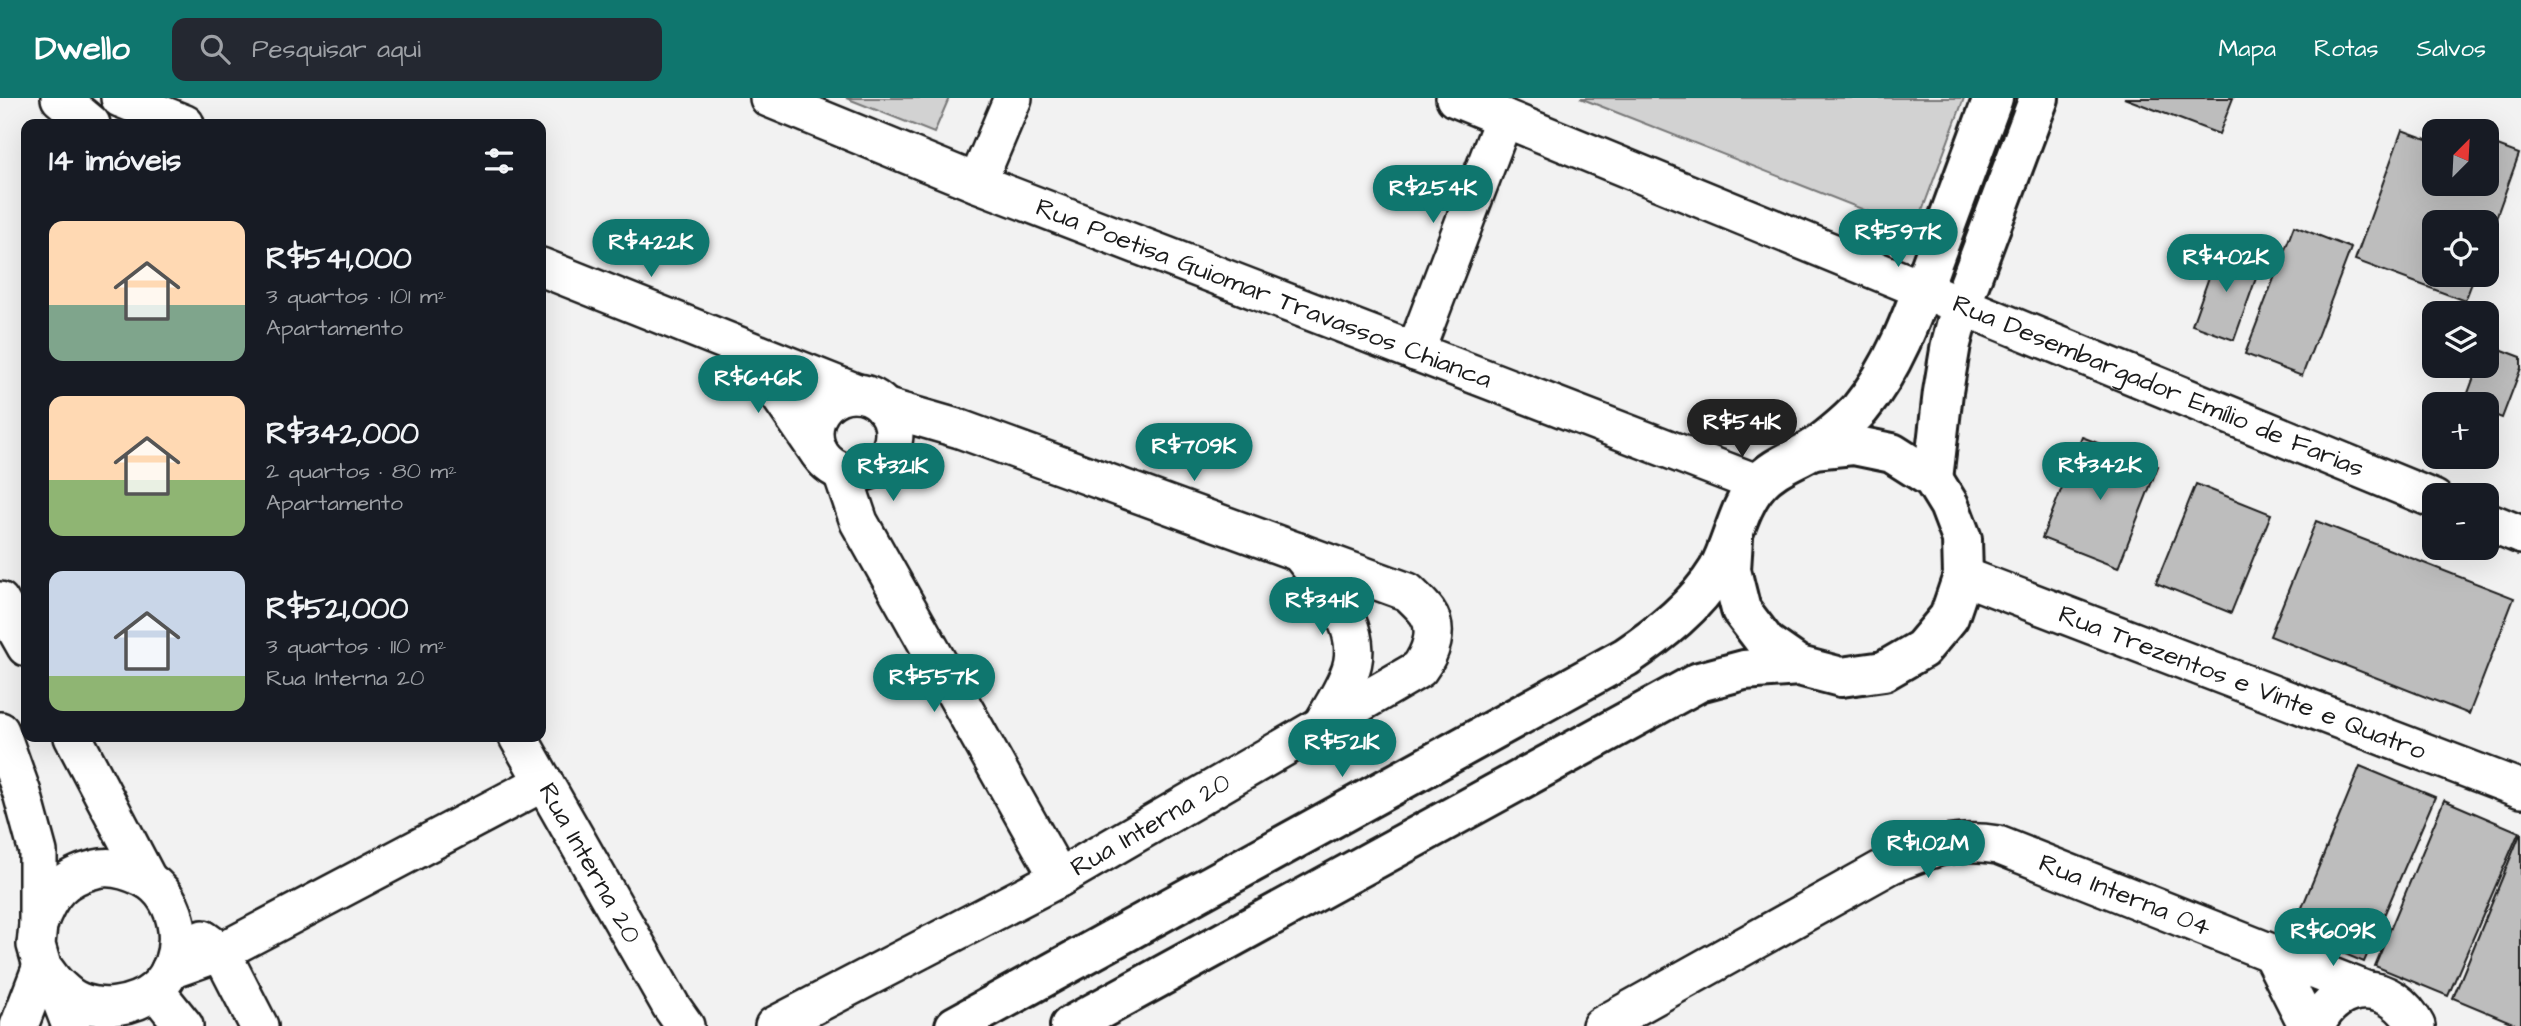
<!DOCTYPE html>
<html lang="pt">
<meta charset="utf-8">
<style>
body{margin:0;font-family:"Architects Daughter",sans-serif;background:#242831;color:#f1f3f6;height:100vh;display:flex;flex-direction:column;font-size:26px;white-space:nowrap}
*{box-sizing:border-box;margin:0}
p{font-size:23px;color:#9ea1a6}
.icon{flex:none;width:38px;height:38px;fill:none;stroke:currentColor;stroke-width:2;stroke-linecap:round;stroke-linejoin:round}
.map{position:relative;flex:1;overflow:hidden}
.details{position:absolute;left:21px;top:21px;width:525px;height:623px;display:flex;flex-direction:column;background:#171b24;border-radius:14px;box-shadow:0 7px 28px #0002}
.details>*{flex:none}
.needle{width:46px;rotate:24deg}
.controls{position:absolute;left:2422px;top:21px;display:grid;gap:14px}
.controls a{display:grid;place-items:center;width:77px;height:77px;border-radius:14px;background:#171b24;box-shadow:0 7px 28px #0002;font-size:35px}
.price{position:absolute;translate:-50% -60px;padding:0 16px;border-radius:24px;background:#0f766e;color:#fff;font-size:23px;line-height:46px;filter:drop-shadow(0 2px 4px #0008)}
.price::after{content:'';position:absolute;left:50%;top:42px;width:21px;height:16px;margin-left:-10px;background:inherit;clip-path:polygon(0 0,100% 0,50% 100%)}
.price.active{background:#222;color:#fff}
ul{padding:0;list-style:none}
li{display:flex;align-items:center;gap:21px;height:175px;padding:0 28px}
li span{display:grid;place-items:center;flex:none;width:196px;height:140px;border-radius:14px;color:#555}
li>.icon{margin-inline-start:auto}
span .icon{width:84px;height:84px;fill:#fffc;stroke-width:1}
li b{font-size:30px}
h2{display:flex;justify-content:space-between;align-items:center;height:84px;padding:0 28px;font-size:30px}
header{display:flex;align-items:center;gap:42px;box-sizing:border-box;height:98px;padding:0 35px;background:#0f766e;color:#fff}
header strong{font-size:33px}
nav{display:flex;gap:38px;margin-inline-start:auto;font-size:24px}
.search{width:490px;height:63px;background:#242831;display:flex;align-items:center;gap:18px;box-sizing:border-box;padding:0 24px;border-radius:14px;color:#9ea1a6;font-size:26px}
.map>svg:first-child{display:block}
</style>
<header>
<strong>Dwello</strong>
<div class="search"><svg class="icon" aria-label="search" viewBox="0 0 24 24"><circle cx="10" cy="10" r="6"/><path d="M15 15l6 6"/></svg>Pesquisar aqui</div>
<nav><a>Mapa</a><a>Rotas</a><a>Salvos</a></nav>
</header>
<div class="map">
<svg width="2521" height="928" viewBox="0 0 2521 928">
<rect width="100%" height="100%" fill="#f2f2f2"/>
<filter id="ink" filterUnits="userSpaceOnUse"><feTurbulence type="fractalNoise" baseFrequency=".0143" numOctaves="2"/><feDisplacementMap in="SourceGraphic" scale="14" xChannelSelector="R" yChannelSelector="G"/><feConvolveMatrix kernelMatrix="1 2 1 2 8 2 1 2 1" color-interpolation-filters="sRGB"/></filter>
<g filter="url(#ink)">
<g fill="#d2d2d2" stroke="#777" stroke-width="2">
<polygon points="846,0 949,0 934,35"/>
<polygon points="1580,0 1964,0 1915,132"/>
</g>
<g fill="#bdbdbd" stroke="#1c1c1c" stroke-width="2">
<polygon points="2124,0 2233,0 2219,36"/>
<polygon points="2436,26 2457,33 2434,33 2434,86 2487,86 2487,44 2519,56 2487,145 2487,124 2434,124 2434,177 2475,177 2465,203 2355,162 2402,32 2429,42"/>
<polygon points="2294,128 2351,150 2302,278 2245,256"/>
<polygon points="2219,151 2261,166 2234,242 2192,227"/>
<polygon points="2487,246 2521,259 2521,270 2502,320 2487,314 2487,306 2464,306 2478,268 2487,268"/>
<polygon points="2082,339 2158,368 2118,470 2042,440"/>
<polygon points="2196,386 2271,416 2231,515 2156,485"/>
<polygon points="2316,423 2514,500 2469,616 2270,538"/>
<polygon points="2360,668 2435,699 2364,864 2292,834"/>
<polygon points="2444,702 2519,734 2448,898 2375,868"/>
<polygon points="2521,734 2521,928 2520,928 2453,900"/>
</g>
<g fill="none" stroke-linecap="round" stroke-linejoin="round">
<defs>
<g id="minor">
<polyline points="60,0 91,26"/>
<polyline points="120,0 185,26"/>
<path id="s1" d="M769 0 977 85 1759 386"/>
<path id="s2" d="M1455 0 2434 401"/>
<polyline points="977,85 1013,0"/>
<polyline points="541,169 857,295"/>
<polyline points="743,251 773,288 819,355"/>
<polyline points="1415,254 1504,20"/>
<circle cx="854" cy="335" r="40"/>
<polyline points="842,374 859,424 1059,780"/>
<polyline points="2487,423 2521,437"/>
<path d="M1299 454C1325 489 1370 532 1348 579 1341 596 1331 611 1322 627"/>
<path id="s3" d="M1963 478 2521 691"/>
<polyline points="0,503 26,549"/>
<polyline points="0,633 22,695 38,754 38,827 36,847 42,868 54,884 71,928"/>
<polyline points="73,639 148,782"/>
<path id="s4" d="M518 639 671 908 685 928"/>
<path d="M38 827C49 796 62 779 96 771 112 767 127 772 142 779 184 799 189 863 155 892 143 902 130 906 116 908 103 910 86 908 74 901 67 897 60 890 54 884"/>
<polyline points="203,841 221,854 259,928"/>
<polyline points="2272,857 2308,928"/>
<polyline points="170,872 221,854 544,684"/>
<polyline points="155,892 184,928"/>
<polyline points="19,928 42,868"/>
<path id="s5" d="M774 928 1059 780 1419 571C1430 556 1440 532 1427 514 1422 507 1414 500 1408 494L960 331 884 309"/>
<path id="s6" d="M1601 928 1890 767C1930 750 1954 740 1998 747L2365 892"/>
<path d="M2316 928C2338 879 2393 883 2416 928"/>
</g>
<g id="major">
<polyline points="1933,381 1943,294 1951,246 1961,208 2039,0"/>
<polyline points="1733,440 1731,472 1741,512 1766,545 1799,568"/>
<path d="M955 928 1626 559C1660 536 1696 508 1718 472 1733 445 1737 411 1758 386 1773 369 1792 363 1811 352 1825 344 1849 323 1860 311 1897 266 1916 208 1936 154 1955 103 1974 51 1993 0"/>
<polyline points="1070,928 1699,584 1744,572 1799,568 1841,579 1884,573 1922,551 1949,519 1963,478 1962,441 1949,407 1933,381 1892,355 1853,347 1813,351"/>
</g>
</defs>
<use href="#minor" stroke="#1c1c1c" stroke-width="42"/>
<use href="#major" stroke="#1c1c1c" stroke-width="44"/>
<use href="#minor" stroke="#fff" stroke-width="37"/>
<use href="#major" stroke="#fff" stroke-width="38"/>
</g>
</g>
<g text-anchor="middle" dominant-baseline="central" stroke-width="6" stroke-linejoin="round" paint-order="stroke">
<g font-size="26" fill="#1c1c1c" stroke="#fff">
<text stroke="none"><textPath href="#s1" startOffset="532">Rua Poetisa Guiomar Travassos Chianca</textPath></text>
<text stroke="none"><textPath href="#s2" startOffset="760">Rua Desembargador Emílio de Farias</textPath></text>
<text stroke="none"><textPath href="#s3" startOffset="299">Rua Trezentos e Vinte e Quatro</textPath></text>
<text stroke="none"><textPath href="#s5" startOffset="427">Rua Interna 20</textPath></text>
<text stroke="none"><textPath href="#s4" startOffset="145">Rua Interna 20</textPath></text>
<text stroke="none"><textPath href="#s6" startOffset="579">Rua Interna 04</textPath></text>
</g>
</g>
</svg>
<div class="controls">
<a><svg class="needle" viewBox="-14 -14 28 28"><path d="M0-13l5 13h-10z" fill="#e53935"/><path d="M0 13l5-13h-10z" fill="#9ea1a6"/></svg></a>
<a><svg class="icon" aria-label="locate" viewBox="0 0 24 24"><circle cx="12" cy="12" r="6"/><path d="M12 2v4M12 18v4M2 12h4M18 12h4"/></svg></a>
<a><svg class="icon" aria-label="layers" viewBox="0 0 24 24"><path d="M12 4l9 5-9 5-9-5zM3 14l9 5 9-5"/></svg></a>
<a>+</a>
<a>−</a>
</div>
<b class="price" style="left:1433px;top:127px">R$254K</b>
<b class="price" style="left:1898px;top:171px">R$597K</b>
<b class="price" style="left:651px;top:181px">R$422K</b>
<b class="price" style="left:2226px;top:196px">R$402K</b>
<b class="price" style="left:758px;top:317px">R$646K</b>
<b class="price active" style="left:1742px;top:361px">R$541K</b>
<b class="price" style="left:1194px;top:385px">R$709K</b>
<b class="price" style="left:2100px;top:404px">R$342K</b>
<b class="price" style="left:893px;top:405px">R$321K</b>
<b class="price" style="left:1322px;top:539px">R$341K</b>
<b class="price" style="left:934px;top:616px">R$557K</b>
<b class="price" style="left:1342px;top:681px">R$521K</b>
<b class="price" style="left:1928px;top:782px">R$1.02M</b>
<b class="price" style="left:2333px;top:870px">R$609K</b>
<section class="details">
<h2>14 imóveis<svg class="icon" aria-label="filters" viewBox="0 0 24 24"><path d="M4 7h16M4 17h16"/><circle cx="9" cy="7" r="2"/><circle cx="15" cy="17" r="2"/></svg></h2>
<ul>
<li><span style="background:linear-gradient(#ffd9b3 60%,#7fa58c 0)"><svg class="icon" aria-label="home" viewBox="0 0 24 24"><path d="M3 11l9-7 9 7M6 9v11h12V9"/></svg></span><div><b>R$541,000</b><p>3 quartos · 101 m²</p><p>Apartamento</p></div></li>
<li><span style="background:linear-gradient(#ffd9b3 60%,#8fb573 0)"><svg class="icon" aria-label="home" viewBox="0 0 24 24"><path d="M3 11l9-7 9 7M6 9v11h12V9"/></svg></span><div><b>R$342,000</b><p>2 quartos · 80 m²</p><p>Apartamento</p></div></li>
<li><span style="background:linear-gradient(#c9d6e8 75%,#8fb573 0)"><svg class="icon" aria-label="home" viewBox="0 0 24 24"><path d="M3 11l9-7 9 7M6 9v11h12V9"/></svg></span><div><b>R$521,000</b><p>3 quartos · 110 m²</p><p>Rua Interna 20</p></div></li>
</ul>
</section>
</div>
